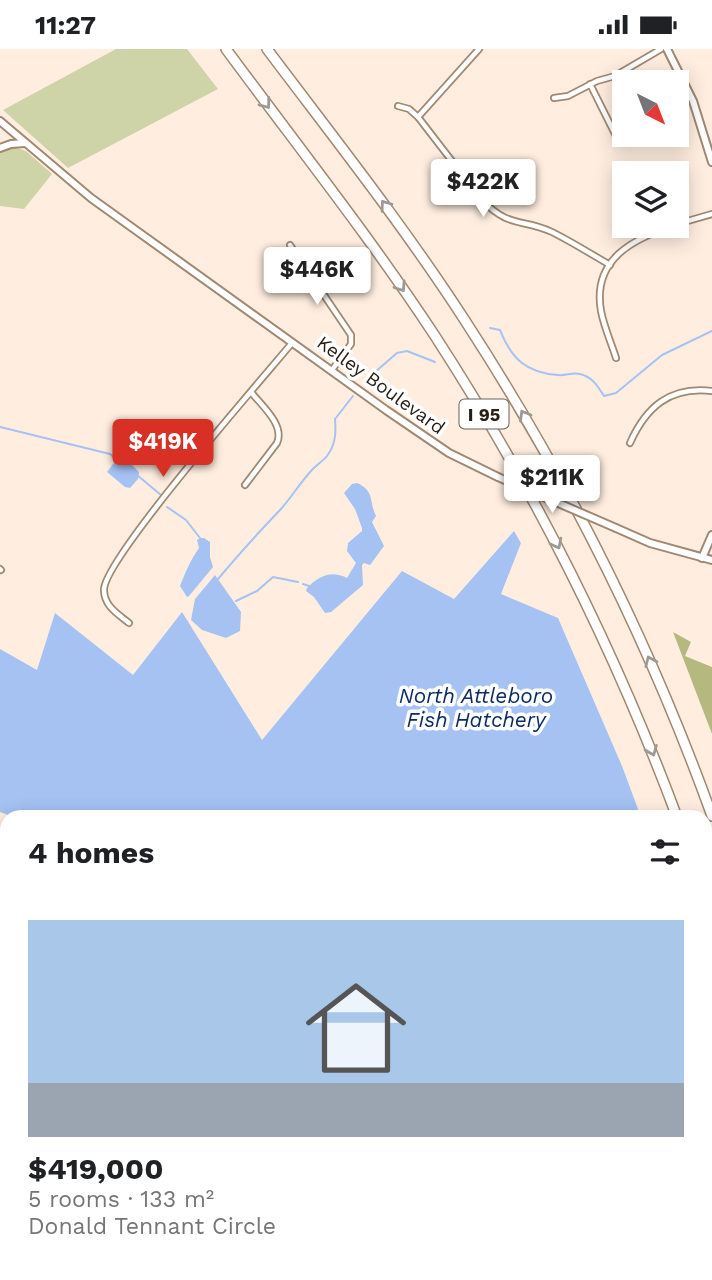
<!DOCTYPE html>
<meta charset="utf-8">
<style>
body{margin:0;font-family:"Work Sans",sans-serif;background:#f2f2f2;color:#202124;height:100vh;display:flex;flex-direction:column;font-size:26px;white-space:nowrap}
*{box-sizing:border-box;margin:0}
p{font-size:23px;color:#757577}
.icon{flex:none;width:38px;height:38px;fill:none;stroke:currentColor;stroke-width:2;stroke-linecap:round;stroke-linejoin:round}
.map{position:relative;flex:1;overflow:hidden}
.drawer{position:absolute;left:0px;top:761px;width:712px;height:471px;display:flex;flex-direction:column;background:#fff;border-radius:21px 21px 0 0;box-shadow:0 4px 18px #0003}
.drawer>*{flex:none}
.needle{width:46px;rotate:138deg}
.controls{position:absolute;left:612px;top:21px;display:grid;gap:14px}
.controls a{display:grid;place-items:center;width:77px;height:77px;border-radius:0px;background:#fff;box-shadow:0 4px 18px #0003;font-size:35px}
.price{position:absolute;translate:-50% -60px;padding:0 16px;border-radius:7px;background:#fff;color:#222;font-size:23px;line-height:46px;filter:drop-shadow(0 2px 4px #0008)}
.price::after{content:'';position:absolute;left:50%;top:42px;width:21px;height:16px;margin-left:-10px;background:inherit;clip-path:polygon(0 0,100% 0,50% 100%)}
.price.selected{background:#d93025;color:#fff}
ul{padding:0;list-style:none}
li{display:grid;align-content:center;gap:14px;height:371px;padding:0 28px}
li+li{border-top:2px solid #e0e0e0}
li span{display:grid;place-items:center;height:217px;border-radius:0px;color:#555}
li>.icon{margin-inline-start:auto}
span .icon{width:126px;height:126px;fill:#fffc;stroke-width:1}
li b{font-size:30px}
h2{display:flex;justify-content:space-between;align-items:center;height:84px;padding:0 28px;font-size:30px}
.status{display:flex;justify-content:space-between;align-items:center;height:49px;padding:0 35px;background:#fff;direction:ltr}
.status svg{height:19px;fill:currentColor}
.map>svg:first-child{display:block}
</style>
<div class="status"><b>11:27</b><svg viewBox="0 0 49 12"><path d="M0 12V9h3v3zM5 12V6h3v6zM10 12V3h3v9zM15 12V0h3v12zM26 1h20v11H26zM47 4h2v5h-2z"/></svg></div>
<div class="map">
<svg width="712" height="1231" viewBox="0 0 712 1231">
<rect width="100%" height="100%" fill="#ffeee0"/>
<g fill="#cfd3a8">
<polygon points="116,0 187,0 218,40 68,119 3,61"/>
<polygon points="14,98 26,102 52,125 24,160 0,157 0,104"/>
</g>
<g fill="#b5b980">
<polygon points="673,583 691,593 685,607 712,618 712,685"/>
<polygon points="705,961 712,984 712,1231 666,1231 664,1225 705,1225"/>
</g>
<g fill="#a5c2f3">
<polygon points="119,407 125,409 139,423 138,430 130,439 125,438 107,423"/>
<path d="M357 434C375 442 369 453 376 467L372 473 384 497 370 516 364 514 362 516 363 536 331 563 325 564 314 548 306 542 307 539C319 527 331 521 347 529L356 514 347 502 348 494 362 482V479L355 460 344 444 352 435Z"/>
<polygon points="514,482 521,494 501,545 558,569 622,717 641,768 14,768 0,763 0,600 37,621 55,564 133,626 182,563 262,691 402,522 454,550"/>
<path d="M200 489H204L210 493V508L213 518 189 547 187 548 180 537C186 522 190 512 199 499L197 491Z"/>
<polygon points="215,526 241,563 240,582 226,589 202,581 191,571 195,550"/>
<polygon points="705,961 712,984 712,1150 705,1154"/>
<polygon points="0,979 7,983 7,1225 184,1225 184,1231 0,1231"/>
<polygon points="388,1225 587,1225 582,1231 400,1231"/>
</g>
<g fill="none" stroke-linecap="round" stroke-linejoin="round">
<g stroke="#a5c2f3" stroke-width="2">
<path d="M490 279 500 281C511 309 526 324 558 326 565 327 573 323 580 325 593 328 598 338 604 347L616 344 662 306 712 282"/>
<polyline points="367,330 397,304 407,302 435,313"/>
<polyline points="0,378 110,405 116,410"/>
<polyline points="137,426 161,446"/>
<polyline points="167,458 186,471 200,489"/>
<path d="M218 530C238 506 259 483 280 461 291 449 300 434 311 422 316 416 323 412 327 407 336 395 336 383 335 370L353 347"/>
<polyline points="303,535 309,537"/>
<polyline points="236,552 257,542 273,528 298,533"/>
</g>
<defs>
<g id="street">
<polyline points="590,35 616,87"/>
<polyline points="554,49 568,47 597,32 615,27 661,0"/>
<path d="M398 57 409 60 418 68 482 151C510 180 522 169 552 183 572 193 591 205 610 216"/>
<polyline points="418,68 479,0"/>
<polyline points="677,175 712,165"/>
<polyline points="290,196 351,286 351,295 332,321"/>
<path d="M616 309C611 293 604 278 601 262 592 211 632 190 673 177"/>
<path d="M630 394C646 358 670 337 712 342"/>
<path d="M245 436 277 394C285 376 262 357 251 343"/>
<polyline points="0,520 1,521"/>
<path d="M129 574C118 565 104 557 104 541 103 511 263 329 292 294"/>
<polyline points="0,859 7,860"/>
<polyline points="0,884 7,890"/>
<polyline points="221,1225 228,1231"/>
<polyline points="236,1231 250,1228 261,1231"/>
</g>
<g id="secondary">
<polyline points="667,0 693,52 712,113"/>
<polyline points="0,72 91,149 386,361 449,404 498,428"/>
<polyline points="0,99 11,95 25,94"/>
<polyline points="616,479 650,494 712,511"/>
<polyline points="702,509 712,486"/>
</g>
<g id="highway">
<path d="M226 0C296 95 370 188 435 287 533 438 614 599 677 768"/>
<path d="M267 0C334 89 403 176 464 270 565 425 649 592 712 767"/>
<polyline points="705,848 712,869"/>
</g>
</defs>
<use href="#street" stroke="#a08871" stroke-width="8"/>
<use href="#secondary" stroke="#a08871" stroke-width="10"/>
<use href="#highway" stroke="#a08871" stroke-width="12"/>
<use href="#street" stroke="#fff" stroke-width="4.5"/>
<use href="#secondary" stroke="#fff" stroke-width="6"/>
<use href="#highway" stroke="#fff" stroke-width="9"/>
<defs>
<polyline id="secondary-bridge" points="498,428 616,479"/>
</defs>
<use href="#secondary-bridge" stroke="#a08871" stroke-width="10" stroke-linecap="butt"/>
<use href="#secondary-bridge" stroke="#fff" stroke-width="6"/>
</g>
<defs><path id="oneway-chevron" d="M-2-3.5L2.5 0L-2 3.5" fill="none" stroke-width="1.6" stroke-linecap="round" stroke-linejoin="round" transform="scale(1.75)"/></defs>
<g stroke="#9e9995">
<use href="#oneway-chevron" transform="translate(266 55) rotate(53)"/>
<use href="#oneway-chevron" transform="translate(385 156) rotate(-126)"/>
<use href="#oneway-chevron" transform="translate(401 238) rotate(56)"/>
<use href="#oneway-chevron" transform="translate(524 366) rotate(-120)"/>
<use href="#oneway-chevron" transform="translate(557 495) rotate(63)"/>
<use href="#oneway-chevron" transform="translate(650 612) rotate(-114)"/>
<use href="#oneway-chevron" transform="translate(652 702) rotate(68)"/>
</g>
<g text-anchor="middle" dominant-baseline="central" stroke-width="7" stroke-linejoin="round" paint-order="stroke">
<rect fill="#fff" stroke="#68615a" stroke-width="2" x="459.5" y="350.5" width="49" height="29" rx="5"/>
<g font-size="18" font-weight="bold" fill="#271d14">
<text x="484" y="365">I 95</text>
</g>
<g font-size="19" fill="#271d14" stroke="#fff">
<text transform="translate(381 336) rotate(36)">Kelley Boulevard</text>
</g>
<g font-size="21" font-style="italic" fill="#0c2c65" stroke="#fff">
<text x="476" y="646">North Attleboro<tspan x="476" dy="24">Fish Hatchery</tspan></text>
</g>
</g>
</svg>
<div class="controls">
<a><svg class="needle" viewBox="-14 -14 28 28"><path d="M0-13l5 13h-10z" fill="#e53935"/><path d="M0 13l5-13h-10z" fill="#757577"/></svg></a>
<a><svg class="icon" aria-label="layers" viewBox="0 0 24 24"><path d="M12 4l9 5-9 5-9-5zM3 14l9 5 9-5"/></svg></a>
</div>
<b class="price" style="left:483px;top:170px">$422K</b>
<b class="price" style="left:317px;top:258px">$446K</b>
<b class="price selected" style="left:163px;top:430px">$419K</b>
<b class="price" style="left:552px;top:466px">$211K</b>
<section class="drawer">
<h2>4 homes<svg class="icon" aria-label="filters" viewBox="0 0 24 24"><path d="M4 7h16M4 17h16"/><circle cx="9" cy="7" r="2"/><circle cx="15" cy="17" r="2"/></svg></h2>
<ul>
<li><span style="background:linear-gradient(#a9c7e8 75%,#9aa5b1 0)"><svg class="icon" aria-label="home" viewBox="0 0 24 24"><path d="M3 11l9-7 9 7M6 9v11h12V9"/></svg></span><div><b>$419,000</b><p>5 rooms · 133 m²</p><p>Donald Tennant Circle</p></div></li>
</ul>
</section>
</div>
